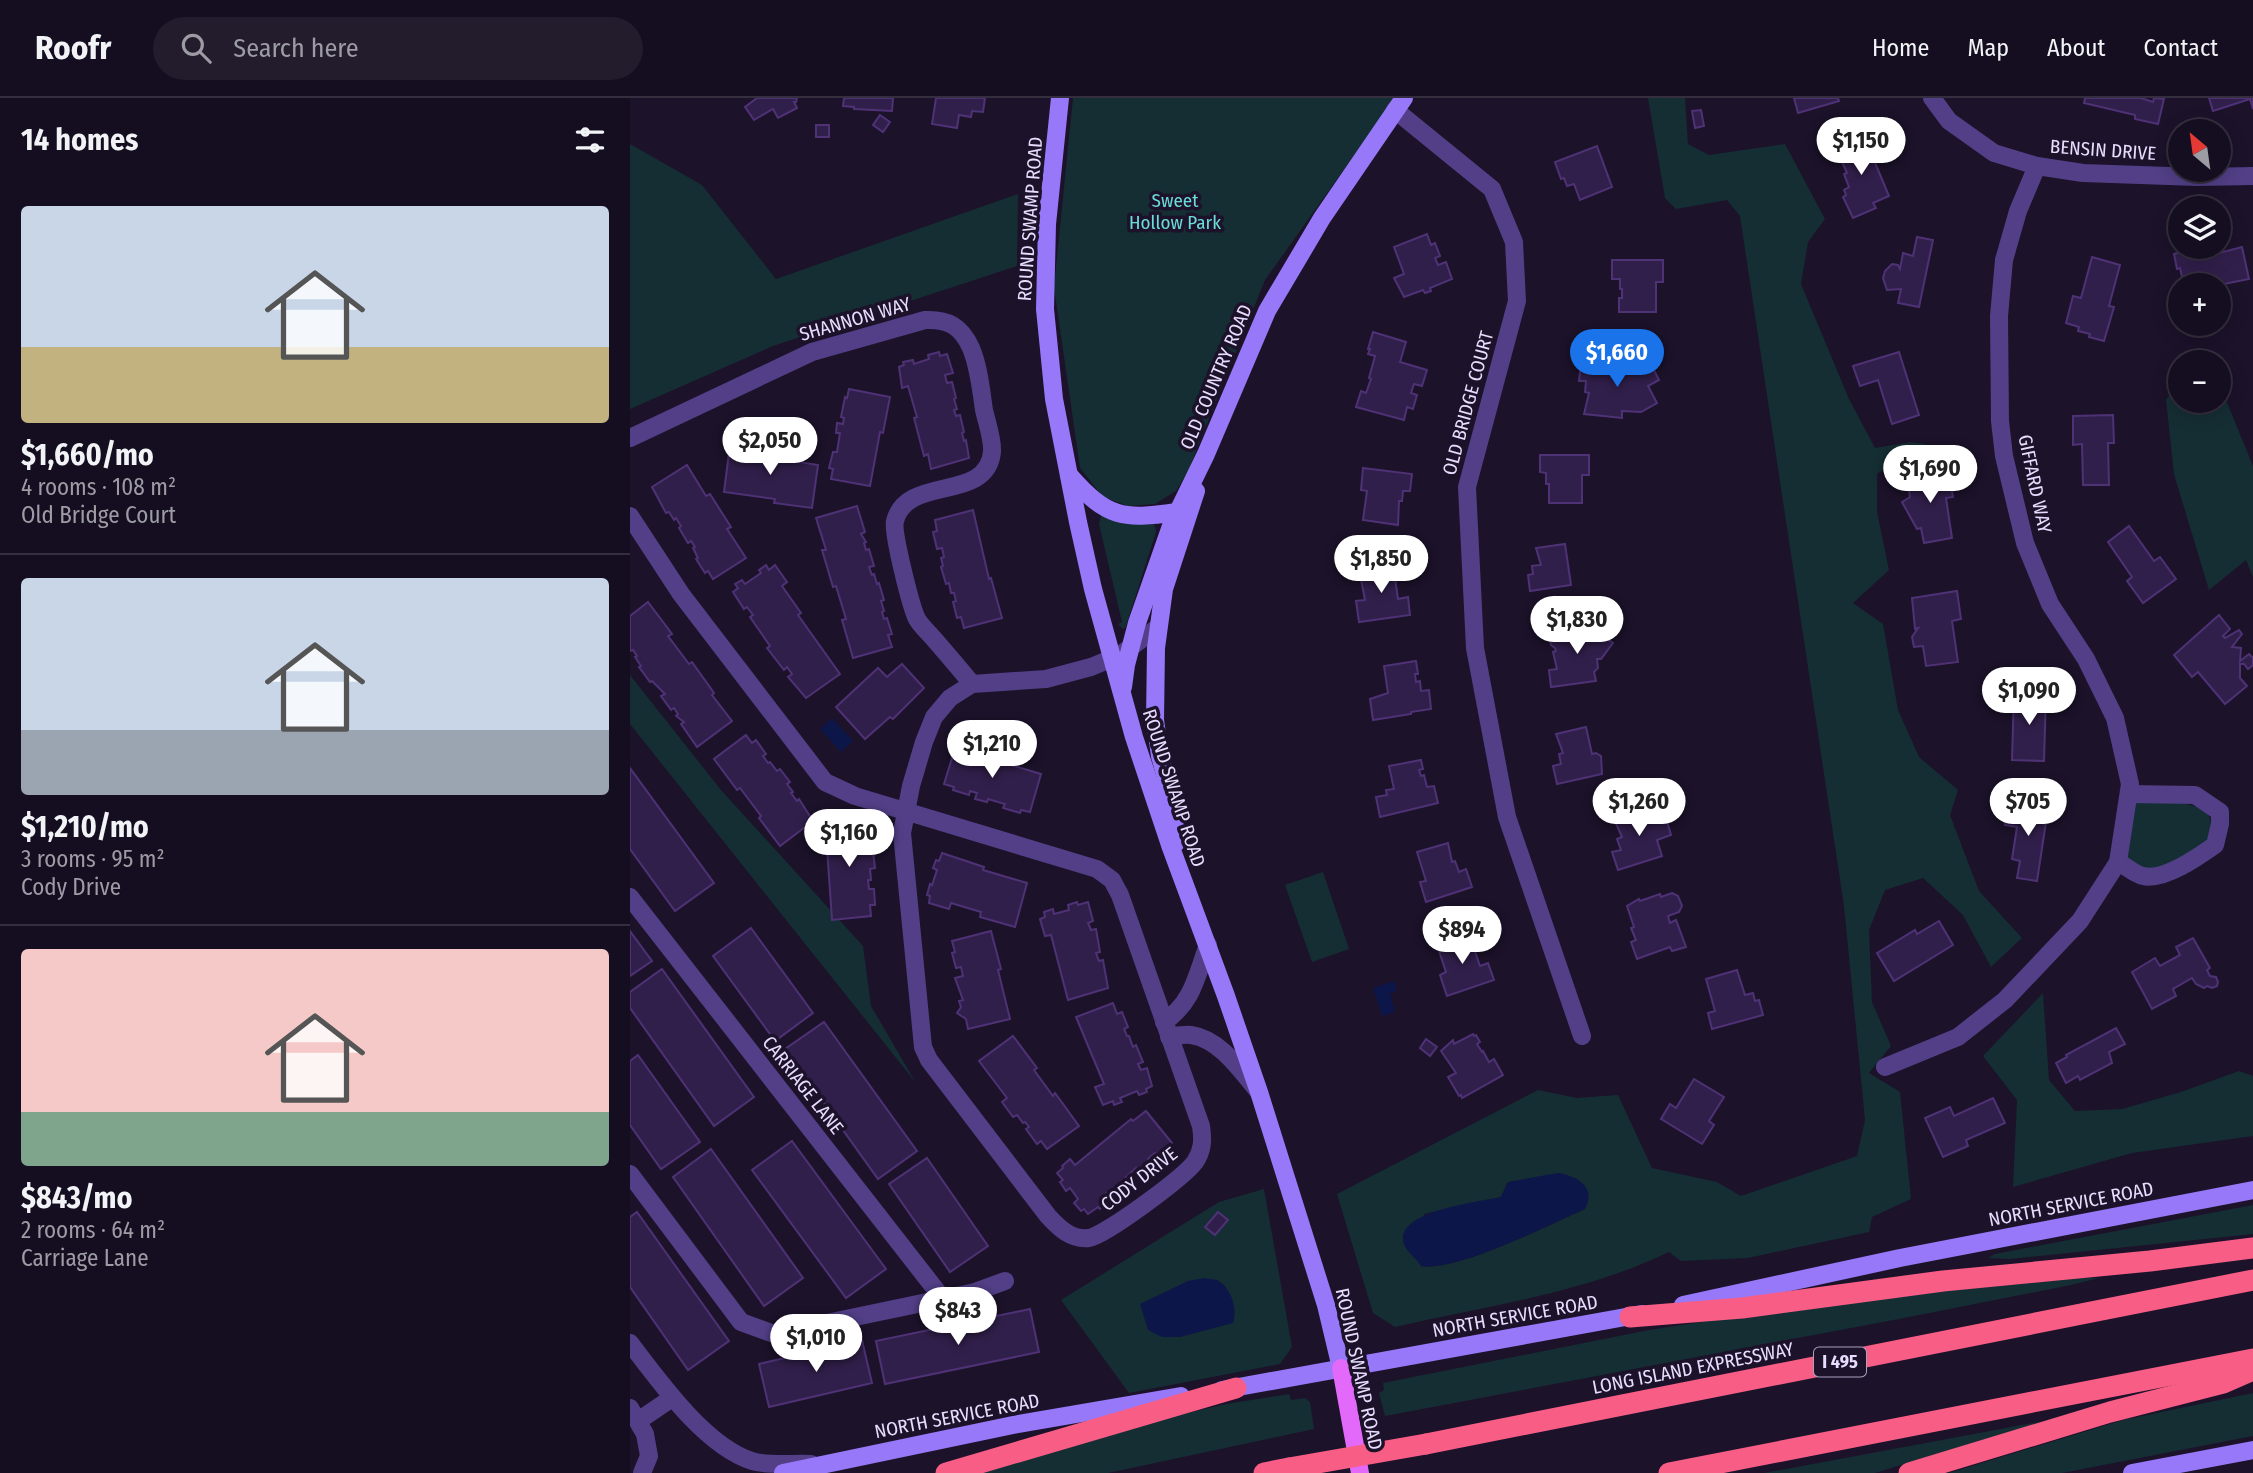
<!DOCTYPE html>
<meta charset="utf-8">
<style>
body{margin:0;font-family:"Fira Sans Condensed",sans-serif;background:#221c2d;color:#f1f3f6;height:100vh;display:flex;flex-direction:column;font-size:26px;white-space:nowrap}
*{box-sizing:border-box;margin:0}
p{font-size:23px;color:#9d9ca5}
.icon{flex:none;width:38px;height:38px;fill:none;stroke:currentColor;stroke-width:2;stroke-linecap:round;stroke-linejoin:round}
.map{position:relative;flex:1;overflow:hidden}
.details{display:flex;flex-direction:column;background:#150e20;width:630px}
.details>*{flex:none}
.needle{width:46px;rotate:331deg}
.tools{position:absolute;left:1538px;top:21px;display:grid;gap:14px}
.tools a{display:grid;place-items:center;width:63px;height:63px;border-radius:50%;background:#150e20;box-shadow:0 4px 18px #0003,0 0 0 2px #342e3e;font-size:35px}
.price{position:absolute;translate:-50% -60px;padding:0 16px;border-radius:24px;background:#fff;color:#222;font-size:23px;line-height:46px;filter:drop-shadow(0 2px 4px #0008)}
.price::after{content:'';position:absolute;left:50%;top:42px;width:21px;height:16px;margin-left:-10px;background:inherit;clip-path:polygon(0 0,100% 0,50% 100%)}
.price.selected{background:#1a73e8;color:#fff}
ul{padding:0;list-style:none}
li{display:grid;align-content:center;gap:14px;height:371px;padding:0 21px}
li+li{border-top:2px solid #342e3e}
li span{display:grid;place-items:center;height:217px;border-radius:7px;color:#555}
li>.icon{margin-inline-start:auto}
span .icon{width:126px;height:126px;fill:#fffc;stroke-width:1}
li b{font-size:30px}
h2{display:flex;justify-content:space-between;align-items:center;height:84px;padding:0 21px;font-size:30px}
header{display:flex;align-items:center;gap:42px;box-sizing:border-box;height:98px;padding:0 35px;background:#150e20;border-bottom:2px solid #342e3e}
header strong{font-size:33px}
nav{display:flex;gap:38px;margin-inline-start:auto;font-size:24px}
.search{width:490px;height:63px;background:#221c2d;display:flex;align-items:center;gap:18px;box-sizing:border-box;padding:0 24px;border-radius:38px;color:#9d9ca5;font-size:26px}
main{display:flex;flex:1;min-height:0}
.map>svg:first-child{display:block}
</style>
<header>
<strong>Roofr</strong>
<div class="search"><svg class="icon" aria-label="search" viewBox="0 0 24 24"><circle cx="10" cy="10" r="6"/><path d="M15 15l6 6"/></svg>Search here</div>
<nav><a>Home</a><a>Map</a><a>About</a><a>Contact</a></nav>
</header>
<main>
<section class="details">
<h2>14 homes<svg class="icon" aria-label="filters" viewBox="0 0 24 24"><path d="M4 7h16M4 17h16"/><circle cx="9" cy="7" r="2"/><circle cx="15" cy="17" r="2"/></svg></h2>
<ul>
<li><span style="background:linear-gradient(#c9d6e8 65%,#c2b280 0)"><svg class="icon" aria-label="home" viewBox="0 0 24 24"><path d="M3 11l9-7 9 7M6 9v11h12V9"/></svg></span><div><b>$1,660/mo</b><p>4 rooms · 108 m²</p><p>Old Bridge Court</p></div></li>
<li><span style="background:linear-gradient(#c9d6e8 70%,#9aa5b1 0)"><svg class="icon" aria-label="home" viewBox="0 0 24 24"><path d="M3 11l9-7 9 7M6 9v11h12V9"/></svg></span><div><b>$1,210/mo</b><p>3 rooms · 95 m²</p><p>Cody Drive</p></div></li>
<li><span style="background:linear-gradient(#f6c9c9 75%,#7fa58c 0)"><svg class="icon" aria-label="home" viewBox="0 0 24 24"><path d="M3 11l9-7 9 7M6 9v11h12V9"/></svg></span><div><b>$843/mo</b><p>2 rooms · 64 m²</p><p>Carriage Lane</p></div></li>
</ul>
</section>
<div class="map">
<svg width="1623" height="1375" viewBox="0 0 1623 1375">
<rect width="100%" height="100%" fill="#1c122a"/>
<g fill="#152e34" fill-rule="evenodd">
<polygon points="443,0 765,0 635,182 558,373 546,393 525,406 498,408 473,399 450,370 424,189"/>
<path d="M1018 0H1055L1058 46 1079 57 1155 46 1195 121 1178 144 1171 186 1219 301 1245 350 1281 344 1296 346 1247 376V414L1259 472 1223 505 1253 526 1268 612 1289 659 1328 692 1320 717 1349 793 1392 840 1361 869 1333 817 1293 780 1255 792 1239 832 1242 904 1261 948 1239 975 1270 994 1281 1101 1242 1119 1239 1134 1118 1160 1051 1163 1039 1154C954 1195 857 1208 765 1229L743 1215 707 1096 908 992 947 1000 988 997 1022 1070 1087 1084 1111 1098 1227 1058 1235 1022 1214 808 1110 118 1097 102 1046 111 1035 100ZM889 1083 955 1111C918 1127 827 1174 791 1168L787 1160 794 1116 871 1099 878 1084Z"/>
<polygon points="0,46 72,87 146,181 388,96 387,168 143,248 0,311"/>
<polygon points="1550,282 1550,303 1589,303 1589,285 1623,368 1623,479 1616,462 1579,492 1544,376 1536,302"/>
<polygon points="476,417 522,424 525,428 526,434 496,528 493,531 488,526 492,524 469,426 471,418"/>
<polygon points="0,577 91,692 233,848 241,908 286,985 0,626"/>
<path d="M1539 703C1553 706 1582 707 1581 727 1581 733 1579 739 1578 745L1551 765 1510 772 1493 762 1505 704Z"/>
<polygon points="693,774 719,851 682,864 655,787"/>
<polygon points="1413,895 1419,982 1445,1013 1492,1011 1551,994 1609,973 1623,978 1623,1038 1502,1055 1383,1089 1387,1002 1353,958"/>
<polygon points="634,1091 662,1249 650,1266 499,1295 431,1202 589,1104"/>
<polygon points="1623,1107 1623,1136 1379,1161 1358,1160 1365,1156"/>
<polygon points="1444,1180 1469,1180 1441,1187 1274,1220 755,1318 749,1295 754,1292 753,1285 1019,1232 1187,1206"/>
<polygon points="1623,1295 1623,1338 1432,1375 1319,1375 1493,1322"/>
<polygon points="659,1296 661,1302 675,1300 680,1304 684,1331 478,1375 342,1375 488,1331 596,1306"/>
<polygon points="1414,1323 1245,1375 1134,1375"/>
</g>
<g fill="#0d1648">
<polygon points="202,620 223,643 211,654 190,631"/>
<polygon points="764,883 767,893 760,895 765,914 752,918 743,890"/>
<path d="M928 1075C947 1078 967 1089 955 1111 918 1127 827 1174 791 1168 786 1159 773 1152 773 1141 772 1112 849 1104 871 1099L878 1084Z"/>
<path d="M574 1180C578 1181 583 1181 587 1182 601 1189 608 1211 603 1225L550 1239H532L518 1232 510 1206 558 1183Z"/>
</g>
<g fill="#311f4b" stroke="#4e3275" stroke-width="2">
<polygon points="127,0 167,0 166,4 164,4 167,10 148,20 143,11 124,22 115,9"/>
<polygon points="214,0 263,0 262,13 224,11 224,9 213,8"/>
<polygon points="306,0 355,0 353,14 342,13 341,19 329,17 327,30 302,26"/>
<polygon points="1164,0 1208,0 1209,3 1168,15"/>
<polygon points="1455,0 1511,0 1523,4 1524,0 1534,1 1528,26 1505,21 1505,17 1454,5"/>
<polygon points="1579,0 1623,0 1623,11 1620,1 1583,13"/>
<polygon points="1071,12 1074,28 1065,30 1062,13"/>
<polygon points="250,17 260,24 253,34 243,27"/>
<rect x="186" y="27" width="13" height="12"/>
<polygon points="1233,36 1259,98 1243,105 1246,110 1223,120 1213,99 1216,97 1214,92 1219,89 1214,76 1217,75 1205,48"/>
<polygon points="967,48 982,89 950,102 944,86 937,88 934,80 931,81 925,64"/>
<polygon points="797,136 801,147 805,145 810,158 805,160 808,167 816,164 822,181 800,190 801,193 795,195 793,192 774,199 764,180 774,176 764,149"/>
<polygon points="1287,139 1303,142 1289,209 1268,205 1271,191 1257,192 1253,180 1255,173 1262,166 1268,167 1270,171 1273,155 1283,158"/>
<polygon points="1570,149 1578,154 1574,159 1612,149 1619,181 1589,187 1554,187 1550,170 1547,171 1544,156"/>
<polygon points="1462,159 1490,167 1479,208 1484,209 1474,243 1459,239 1460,236 1448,233 1449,229 1436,225 1443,198 1451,200"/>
<polygon points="982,162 1033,162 1033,184 1026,184 1026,214 989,214 989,200 992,200 992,191 990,191 990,181 982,181"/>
<polygon points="743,234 776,244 770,264 797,272 792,288 784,286 781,295 787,297 783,311 777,309 774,322 726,309 731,293 736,295 741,281 739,280 745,258 738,256 740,251 738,251"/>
<polygon points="309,254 310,258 317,256 323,275 315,277 317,285 322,284 326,300 324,301 327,311 324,312 326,318 330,317 334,334 332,335 334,343 336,342 339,360 301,371 298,356 294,358 284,320 287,319 278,288 272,290 269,269 274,267 273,264 283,262 284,266 299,261 298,257"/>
<polygon points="1269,254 1289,317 1262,326 1248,282 1230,288 1223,268"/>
<polygon points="951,264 1002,268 1002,271 1007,272 1016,268 1022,268 1029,282 1018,288 1027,305 1011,314 992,313 992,320 954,316 959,295 955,294 956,283 949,283"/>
<polygon points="219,291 260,299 253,335 250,334 240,388 201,381 203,371 199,370 203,354 207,354 210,335 206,335 207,325 213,326 214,320 211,319 215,299 217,300"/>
<polygon points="1483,317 1484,345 1478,345 1479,387 1453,387 1452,346 1443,347 1443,318"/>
<polygon points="100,347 158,355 157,362 188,367 182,410 144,405 145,401 94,394"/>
<polygon points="910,357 959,357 959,377 952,377 952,405 919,405 919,386 916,386 916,375 910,374"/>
<polygon points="57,367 76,398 80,396 101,429 97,431 116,460 83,481 78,473 75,475 66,461 68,460 63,450 65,449 61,443 58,445 49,430 51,428 46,420 44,422 39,414 36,415 22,389"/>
<polygon points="733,370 782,376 780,393 773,393 772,403 769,403 768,427 733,422 737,393 731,392"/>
<polygon points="1318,372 1323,399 1316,400 1322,440 1294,445 1291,430 1287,431 1272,404 1280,399 1277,379"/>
<polygon points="227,408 235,434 231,436 236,444 234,445 236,452 239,451 244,468 239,469 242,477 244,476 247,486 249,485 254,502 251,503 254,513 252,514 254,521 257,520 262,536 258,537 262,549 223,560 212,522 216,521 206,488 203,489 192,452 196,452 186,420"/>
<polygon points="343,412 359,481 361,480 372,520 334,530 331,519 327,520 323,504 326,503 324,495 321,495 319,485 316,486 311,469 313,468 311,460 314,459 312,450 307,451 303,434 307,433 305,422"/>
<polygon points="1499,428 1524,463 1530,459 1546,481 1513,505 1497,483 1502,479 1478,444"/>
<polygon points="935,446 941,487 900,493 898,477 903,476 902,468 911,467 906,450"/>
<polygon points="763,466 768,501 778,499 780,517 729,524 726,503 735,502 729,471"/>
<polygon points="136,467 139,472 145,467 157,484 152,488 171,515 168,517 210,576 176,600 158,579 162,576 157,569 154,572 137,550 140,548 120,519 123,517 117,509 114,511 103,494 108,490 105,486 112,482 115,486 131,475 129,472"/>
<polygon points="1327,493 1331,521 1322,523 1328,564 1296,568 1293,548 1284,549 1282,539 1288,530 1285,531 1282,500"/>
<polygon points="18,504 42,536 38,538 59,566 62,564 84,595 82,597 102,623 67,649 51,626 54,624 46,618 48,616 44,610 41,612 31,598 35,596 22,583 20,584 9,569 11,568 5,559 7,558 3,552 0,553 0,518"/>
<polygon points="1589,517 1600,531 1593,538 1595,540 1609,532 1612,536 1602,549 1611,550 1610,563 1619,556 1623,560 1623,567 1618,571 1614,566 1610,566 1610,580 1617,588 1595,606 1568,574 1562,579 1544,557"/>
<polygon points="952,531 953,534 965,532 983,545 971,561 967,561 968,570 964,574 966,583 921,589 919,572 927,571 923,554 926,553 925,550 921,547 920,542 924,542 923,535"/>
<polygon points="786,563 788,576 785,576 786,584 790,583 791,593 799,592 801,611 781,614 781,616 743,622 740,601 758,595 754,568"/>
<polygon points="272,566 294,590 263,621 260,619 235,641 206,609 248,570 257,579"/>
<polygon points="1384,594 1416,596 1414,663 1382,662"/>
<polygon points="956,629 962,656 966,655 971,658 972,676 927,686 923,668 931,666 929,656 933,655 926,636"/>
<polygon points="116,637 122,645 126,642 136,656 133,658 138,665 140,664 147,673 150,671 160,684 157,686 163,694 161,695 167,703 169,701 183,723 150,748 129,720 131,718 110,690 107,692 84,661"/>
<polygon points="326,647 362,658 361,661 411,676 400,714 391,712 390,715 373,710 375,706 358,701 357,704 345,701 347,695 340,693 339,697 323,692 324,689 314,686"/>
<polygon points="791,662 793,671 789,672 791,678 794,677 797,689 804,688 808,705 750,719 746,699 757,697 756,692 764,691 759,668"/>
<polygon points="0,670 84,785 45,813 0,751"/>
<polygon points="1379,705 1418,711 1407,783 1387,780 1390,763 1382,761 1387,729 1375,727"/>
<polygon points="1011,712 1013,717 1026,713 1029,722 1036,720 1041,737 1027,742 1032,758 988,772 982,754 991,752 987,741 992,739 984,721"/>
<polygon points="233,721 234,726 238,725 238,734 244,733 245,746 237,747 238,753 243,753 245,770 240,771 241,782 238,782 239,791 244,791 245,807 240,807 241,818 202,822 197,750 192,751 190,731 194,731 194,725 206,724 206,729 224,727 223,722"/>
<polygon points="818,745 822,764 825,763 829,774 836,771 842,789 796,804 790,784 796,783 787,754"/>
<polygon points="312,755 354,769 353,772 397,785 385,829 350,819 351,814 321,805 319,811 299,805 300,798 297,797 300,786 302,787 307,772 303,770 306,762 309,763"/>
<polygon points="1042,795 1048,798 1052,808 1049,814 1038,818 1040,825 1046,822 1056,849 1042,853 1040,849 1007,861 1001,844 1006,842 1001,830 1004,829 997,808 1009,801 1010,803 1030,796 1031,799"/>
<polygon points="447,804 448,807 458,804 463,823 458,825 461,832 466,831 470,854 466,855 469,863 473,862 478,890 438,902 421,837 415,838 410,821 415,819 414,814 423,811 424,816 439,812 438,807"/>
<polygon points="1309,823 1323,847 1264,883 1247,855 1285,832 1287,836"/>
<polygon points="121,830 183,915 145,943 83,858"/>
<polygon points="0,833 22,863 0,878"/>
<polygon points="361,833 371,871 368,872 380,921 338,931 336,921 327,915 331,909 329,903 333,902 325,880 333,878 331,869 326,870 322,855 325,854 322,843"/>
<polygon points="839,836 850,868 858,865 864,882 817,898 810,877 816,874 807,847"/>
<polygon points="1563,840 1580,870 1577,872 1580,878 1586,879 1588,884 1587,888 1582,890 1577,888 1574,890 1566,886 1562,880 1543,891 1546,898 1522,911 1502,874 1525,860 1530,868 1550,857 1546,849"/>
<polygon points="32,871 124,999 84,1028 0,910 0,894"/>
<polygon points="1107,872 1115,897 1123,895 1125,903 1129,902 1133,917 1082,931 1078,915 1085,913 1076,881"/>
<polygon points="483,905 487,916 492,914 498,929 494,931 497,938 499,938 503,949 506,947 513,964 508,966 511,972 517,970 522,988 516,991 517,994 509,997 507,993 490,1000 492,1004 484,1007 483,1003 473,1007 465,989 474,986 446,919"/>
<polygon points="194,924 287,1053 248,1081 155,951"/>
<polygon points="1486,930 1495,946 1479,954 1482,965 1450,982 1448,978 1436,985 1426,965 1437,959 1436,957"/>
<polygon points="843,936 844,938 846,937 850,944 847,946 852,954 853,953 859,964 864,961 873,977 832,1000 831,997 829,998 818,979 826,975 811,953 823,942 824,946"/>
<polygon points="383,938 407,970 404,972 423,998 425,995 449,1028 417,1051 411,1043 407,1046 396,1031 399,1029 395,1024 393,1025 387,1017 383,1019 372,1004 377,1000 349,963"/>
<polygon points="796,941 807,949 800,958 790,950"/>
<polygon points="8,957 70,1044 31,1071 0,1027 0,963"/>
<polygon points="1064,981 1094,999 1079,1023 1084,1027 1072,1046 1031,1021 1040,1006 1046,1010"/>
<polygon points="1363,1000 1375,1025 1336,1042 1338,1048 1313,1059 1295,1020 1320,1009 1324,1018"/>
<polygon points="516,1013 542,1045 528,1059 525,1055 518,1061 522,1066 510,1075 506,1070 492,1083 494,1086 480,1097 478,1094 472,1099 477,1105 470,1111 468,1109 458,1116 454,1111 451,1113 444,1105 448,1101 440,1090 436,1093 430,1084 433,1082 427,1075 433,1070 432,1068 440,1061 445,1067 501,1021 503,1023"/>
<polygon points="162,1043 256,1171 216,1200 122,1072"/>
<polygon points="81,1051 173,1180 134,1208 43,1079"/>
<polygon points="297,1060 358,1148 320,1174 259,1086"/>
<polygon points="7,1114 99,1243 58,1272 0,1189 0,1119"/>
<polygon points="588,1114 598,1122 585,1137 575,1129"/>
<polygon points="400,1211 409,1254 255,1286 246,1243"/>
<polygon points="232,1242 242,1285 139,1309 129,1266"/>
</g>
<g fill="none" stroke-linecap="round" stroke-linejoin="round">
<g stroke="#523f87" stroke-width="18">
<polyline points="1302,0 1319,23 1364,55 1407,68 1453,75 1567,79 1623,78"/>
<polyline points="765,12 862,91 884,144 887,203 837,389 845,550 877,719 952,938"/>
<path d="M0 340 182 254 295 222C318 221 331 228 341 250 349 269 351 292 354 312 357 325 363 342 362 354 357 405 277 376 265 423 262 434 281 509 287 521 291 528 299 535 304 541 317 556 330 571 342 586"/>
<path d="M0 418 51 496 195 684 225 698 467 771 482 782 490 797 571 1028C573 1042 573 1052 565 1064 554 1079 476 1137 459 1140 441 1142 429 1130 418 1118L299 962 293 949 272 735C275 719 278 703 281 688L294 644 304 619 320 600 342 586 416 581 461 569 490 557 527 530"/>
<path d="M1488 764C1496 768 1504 776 1513 778 1534 783 1568 759 1585 747L1590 726V714L1565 697 1499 696"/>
<polyline points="0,799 313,1201"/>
<path d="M534 924C563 904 566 879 578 847"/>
<path d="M539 939C546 938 554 936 561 937 590 941 611 973 628 993"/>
<polyline points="1255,969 1328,939 1375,902 1450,823 1488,764 1500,686 1485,620 1456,561 1420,506 1395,445 1374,358 1370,323 1369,218 1374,162 1388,113 1407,68"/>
<polyline points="0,1076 111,1224 144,1236 345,1194 375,1183"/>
<path d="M0 1245C29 1283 75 1348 122 1363 137 1368 164 1365 181 1366"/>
<polyline points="0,1310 15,1336 19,1358 12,1375"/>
<polyline points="8,1323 42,1300"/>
</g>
<g stroke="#9778f9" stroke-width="18">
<polyline points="430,0 417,126 415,211 424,301 448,424 463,491 504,639 540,747 596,898 629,994 696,1207 711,1270"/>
<path d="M439 377C477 420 492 422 547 414"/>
<polyline points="493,589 496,567 507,525 541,428 576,356 637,213 692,120 774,0"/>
<polyline points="546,745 543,705 530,658 525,622 526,550 534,491 566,393"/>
<polyline points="1053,1207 1270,1160 1623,1092"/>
<polyline points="592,1292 1012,1216"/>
<polyline points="153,1375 383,1327 551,1298"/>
<polyline points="1502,1375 1623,1352"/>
</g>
<polyline stroke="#e269f9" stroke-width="18" points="711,1270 730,1375"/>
<g stroke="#f85d86" stroke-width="21">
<polyline points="1000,1219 1112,1210 1313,1183 1520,1163 1623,1150"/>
<polyline points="796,1346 1623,1182"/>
<polyline points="316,1375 606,1290"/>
<polyline points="634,1375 659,1370"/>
<polyline points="1039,1375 1623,1261"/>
<polyline points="1279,1375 1480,1314 1593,1285 1623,1272"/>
</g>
<polyline stroke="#f85d86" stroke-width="21" points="659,1370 796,1346"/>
</g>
<g text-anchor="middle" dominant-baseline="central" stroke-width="7" stroke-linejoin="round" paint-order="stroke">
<rect fill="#1c122a" stroke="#aba0be" stroke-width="2" x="1184" y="1249.5" width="52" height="29" rx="5"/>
<g font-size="18" font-weight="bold" fill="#e8ddfe">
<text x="1210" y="1264">I 495</text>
</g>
<g font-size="19" fill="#e8ddfe" stroke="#1c122a">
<text transform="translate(1473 52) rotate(4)">BENSIN DRIVE</text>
<text transform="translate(400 121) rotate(-86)">ROUND SWAMP ROAD</text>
<text transform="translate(225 221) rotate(-16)">SHANNON WAY</text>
<text transform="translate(586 279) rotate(-67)">OLD COUNTRY ROAD</text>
<text transform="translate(838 305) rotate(-75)">OLD BRIDGE COURT</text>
<text transform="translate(1405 386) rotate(78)">GIFFARD WAY</text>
<text transform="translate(544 690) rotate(72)">ROUND SWAMP ROAD</text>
<text transform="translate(173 987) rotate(52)">CARRIAGE LANE</text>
<text transform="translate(509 1081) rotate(-38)">CODY DRIVE</text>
<text transform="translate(1441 1106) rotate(-11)">NORTH SERVICE ROAD</text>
<text transform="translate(885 1218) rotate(-10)">NORTH SERVICE ROAD</text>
<text transform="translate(1063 1270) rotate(-11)">LONG ISLAND EXPRESSWAY</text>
<text transform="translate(729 1271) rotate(78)">ROUND SWAMP ROAD</text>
<text transform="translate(327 1318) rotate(-11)">NORTH SERVICE ROAD</text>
</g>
<g font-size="19" fill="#6adcd9" stroke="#1c122a">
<text x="545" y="102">Sweet<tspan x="545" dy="22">Hollow Park</tspan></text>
</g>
</g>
</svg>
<div class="tools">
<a><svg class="needle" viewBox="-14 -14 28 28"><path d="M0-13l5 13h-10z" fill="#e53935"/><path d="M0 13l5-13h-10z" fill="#9d9ca5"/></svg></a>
<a><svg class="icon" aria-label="layers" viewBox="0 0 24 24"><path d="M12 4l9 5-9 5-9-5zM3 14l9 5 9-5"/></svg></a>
<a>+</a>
<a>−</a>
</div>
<b class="price" style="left:1231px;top:79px">$1,150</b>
<b class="price selected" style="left:987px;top:291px">$1,660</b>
<b class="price" style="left:140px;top:379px">$2,050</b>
<b class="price" style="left:1300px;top:407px">$1,690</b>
<b class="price" style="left:751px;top:497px">$1,850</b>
<b class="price" style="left:947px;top:558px">$1,830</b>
<b class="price" style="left:1399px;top:629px">$1,090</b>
<b class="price" style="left:362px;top:682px">$1,210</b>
<b class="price" style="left:1009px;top:740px">$1,260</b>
<b class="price" style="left:1398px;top:740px">$705</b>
<b class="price" style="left:219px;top:771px">$1,160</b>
<b class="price" style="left:832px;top:868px">$894</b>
<b class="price" style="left:328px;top:1249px">$843</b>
<b class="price" style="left:186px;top:1276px">$1,010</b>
</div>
</main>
